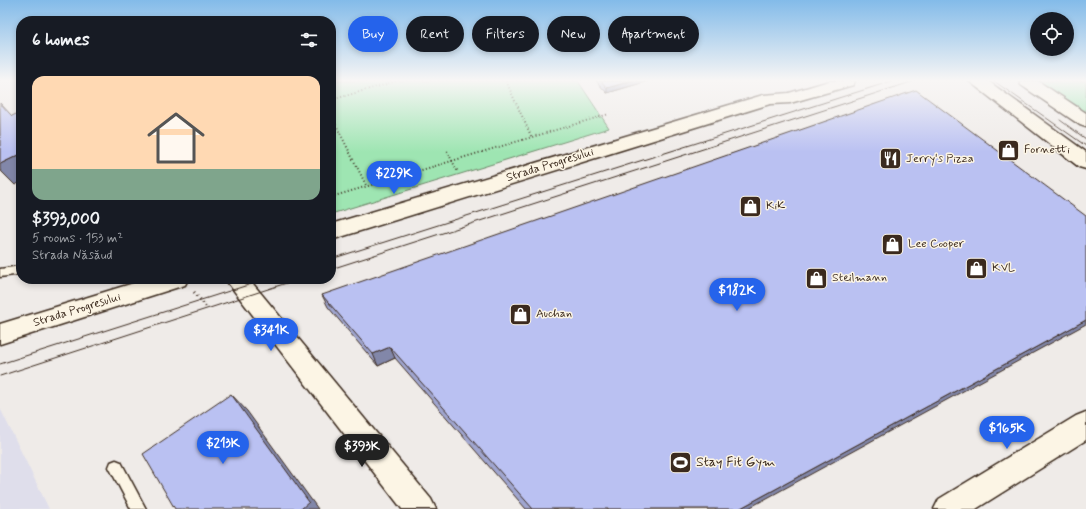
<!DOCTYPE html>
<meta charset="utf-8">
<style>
body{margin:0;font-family:Mynerve,sans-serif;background:#242831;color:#f1f3f6;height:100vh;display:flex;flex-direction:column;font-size:15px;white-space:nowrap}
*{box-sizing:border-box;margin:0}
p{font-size:13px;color:#9ea1a6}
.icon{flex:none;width:22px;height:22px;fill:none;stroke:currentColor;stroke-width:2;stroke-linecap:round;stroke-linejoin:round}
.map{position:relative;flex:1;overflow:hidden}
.panel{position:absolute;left:16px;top:16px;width:320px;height:268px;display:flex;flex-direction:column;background:#171b24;border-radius:16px;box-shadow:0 2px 6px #0003}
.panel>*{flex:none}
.banner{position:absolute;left:348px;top:16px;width:380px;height:36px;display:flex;gap:8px}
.controls{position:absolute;left:1030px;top:12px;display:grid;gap:8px}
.controls a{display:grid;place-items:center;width:44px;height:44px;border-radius:50%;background:#171b24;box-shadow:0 2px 6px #0003;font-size:20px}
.price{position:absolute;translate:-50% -34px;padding:0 9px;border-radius:14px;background:#2563eb;color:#fff;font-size:13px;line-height:26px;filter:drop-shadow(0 1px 2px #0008)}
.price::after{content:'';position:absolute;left:50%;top:24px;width:12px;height:9px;margin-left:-6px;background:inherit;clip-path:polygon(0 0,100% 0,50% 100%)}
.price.selected{background:#222;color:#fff}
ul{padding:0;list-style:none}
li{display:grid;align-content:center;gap:8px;height:212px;padding:0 16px}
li+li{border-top:1px solid #363941}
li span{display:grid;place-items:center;height:124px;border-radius:12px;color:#555}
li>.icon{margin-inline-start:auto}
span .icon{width:72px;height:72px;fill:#fffc;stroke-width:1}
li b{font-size:17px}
h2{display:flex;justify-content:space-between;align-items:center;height:48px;padding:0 16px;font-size:17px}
.pill{padding:0 14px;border-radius:18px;background:#171b24;box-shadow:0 2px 6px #0003;font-size:14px;line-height:36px}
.pill.selected{background:#2563eb;color:#fff}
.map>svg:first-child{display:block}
</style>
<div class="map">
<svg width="1086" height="509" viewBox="0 0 1086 509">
<rect width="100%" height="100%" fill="#efebe8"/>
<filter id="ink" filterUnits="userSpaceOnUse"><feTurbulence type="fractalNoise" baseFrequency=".025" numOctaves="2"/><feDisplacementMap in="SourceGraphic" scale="8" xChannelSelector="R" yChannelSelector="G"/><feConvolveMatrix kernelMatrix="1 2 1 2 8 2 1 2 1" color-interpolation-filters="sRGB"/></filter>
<g filter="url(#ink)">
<polygon fill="#dfdeeb" points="0,408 49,509 0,509"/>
<g fill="#9ee5b2" stroke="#6c8868">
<polygon points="331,81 578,81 609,128 331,214"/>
<polygon points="1038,81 1086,81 1086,113"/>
</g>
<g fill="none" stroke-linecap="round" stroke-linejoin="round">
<defs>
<g id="lane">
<polygon points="21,266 21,274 0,277 0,269"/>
<polygon points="116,460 121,462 146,509 131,509 109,467 111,462"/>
</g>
<polygon id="street" points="1086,412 1086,440 976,509 934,509 939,499 1076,416"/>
<g id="secondary">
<polygon points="829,81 855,81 853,85 790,103 770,104 331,240 331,224 763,95 789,93"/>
<polygon points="147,279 188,279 185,285 0,344 0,324"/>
<polygon points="225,279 249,279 431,499 436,509 402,509"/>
</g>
<g id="primary">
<polygon points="969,81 988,81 1086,152 1086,169 1079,167"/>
<polygon points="1019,81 1038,81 1086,113 1086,127 1080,125 1021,85"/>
</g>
</defs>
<use href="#lane" stroke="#3b2a1e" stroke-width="3"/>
<use href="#street" stroke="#3b2a1e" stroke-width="3"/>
<use href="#secondary" stroke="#3b2a1e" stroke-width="3"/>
<use href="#primary" stroke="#3b2a1e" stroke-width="3"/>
<g stroke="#3b2a1e" stroke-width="2" stroke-dasharray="1 2.5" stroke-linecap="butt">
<polyline points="506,81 532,138"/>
<polyline points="331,100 397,81"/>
<polyline points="331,115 367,187"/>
<polyline points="447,151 458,172"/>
<polyline points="331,197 609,114"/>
</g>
<g stroke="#3b2a1e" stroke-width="3" stroke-dasharray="1 3.5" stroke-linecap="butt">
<polyline points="283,279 286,283"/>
<polyline points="194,292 208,309"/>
</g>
<use href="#lane" fill="#fcf5e5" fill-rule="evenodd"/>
<use href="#street" fill="#fcf5e5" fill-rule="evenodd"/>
<use href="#secondary" fill="#fcf5e5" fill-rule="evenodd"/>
<use href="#primary" fill="#fcf5e5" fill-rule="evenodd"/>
<g stroke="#3b2a1e" stroke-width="1">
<polyline points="994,81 1086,146"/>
<polyline points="1060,120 1086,139"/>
<polyline points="331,259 892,81"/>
<polyline points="331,269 914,81"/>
<polyline points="0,364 267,279"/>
<polyline points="0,376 299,279"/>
</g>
</g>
<g fill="#a0a6d0" stroke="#3b2a1e">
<polygon points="596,81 648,81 607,93"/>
<polygon points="322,295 747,509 526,509 395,358 378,366 328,307"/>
</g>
<g fill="#8287a9" stroke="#3b2a1e">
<polygon points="631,81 648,81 607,93 607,88"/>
<polygon points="21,154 21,182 15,185 0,170 0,164"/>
<polygon points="1086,320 1086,324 747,509 739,509"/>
<polygon points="390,347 395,358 378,366 373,354"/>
<polygon points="231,394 247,411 318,509 301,509"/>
</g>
<g fill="#bac1f2" stroke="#3b2a1e">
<polygon points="601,81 631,81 607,88"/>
<polygon points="916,90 1086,216 1086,320 739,509 533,509 390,347 373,354 322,295"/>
<polygon points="0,103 12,116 16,114 21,119 21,154 0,164"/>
<polygon points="231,394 309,502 301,509 175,509 143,454"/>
</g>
</g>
<linearGradient id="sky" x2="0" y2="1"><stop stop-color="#83bbe9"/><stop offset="0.53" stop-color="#f8f6f5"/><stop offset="1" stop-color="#f8f6f5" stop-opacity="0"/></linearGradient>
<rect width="1086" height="152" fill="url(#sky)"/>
<defs>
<symbol id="shop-square" viewBox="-11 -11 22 22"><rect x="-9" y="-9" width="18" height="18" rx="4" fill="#3b2a1e" stroke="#fcf5e5"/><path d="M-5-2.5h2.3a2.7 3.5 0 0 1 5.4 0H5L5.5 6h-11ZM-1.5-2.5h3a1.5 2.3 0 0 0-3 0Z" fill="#fff"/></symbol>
<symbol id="restaurant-square" viewBox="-11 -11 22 22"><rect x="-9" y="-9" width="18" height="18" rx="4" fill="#3b2a1e" stroke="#fcf5e5"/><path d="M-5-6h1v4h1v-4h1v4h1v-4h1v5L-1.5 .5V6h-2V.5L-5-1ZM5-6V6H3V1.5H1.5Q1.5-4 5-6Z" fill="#fff"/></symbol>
<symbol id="stadium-square" viewBox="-11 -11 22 22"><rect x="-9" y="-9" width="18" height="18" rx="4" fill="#3b2a1e" stroke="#fcf5e5"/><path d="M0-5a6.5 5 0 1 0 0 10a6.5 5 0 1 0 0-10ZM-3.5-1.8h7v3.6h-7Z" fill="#fff"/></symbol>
</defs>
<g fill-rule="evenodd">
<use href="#shop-square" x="996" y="138" width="25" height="25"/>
<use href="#restaurant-square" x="878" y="146" width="25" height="25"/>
<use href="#shop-square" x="738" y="194" width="25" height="25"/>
<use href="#shop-square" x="880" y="232" width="25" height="25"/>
<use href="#shop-square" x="964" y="256" width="25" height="25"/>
<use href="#shop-square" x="804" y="266" width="25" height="25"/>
<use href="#shop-square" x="508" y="302" width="25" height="25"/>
<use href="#stadium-square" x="668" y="450" width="25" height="25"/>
</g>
<g text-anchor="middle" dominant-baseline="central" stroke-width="3" stroke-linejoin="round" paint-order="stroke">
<g font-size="12" fill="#3b2a1e" stroke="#fcf5e5" text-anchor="start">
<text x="1024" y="150">Fornetti</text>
<text x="906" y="159">Jerry's Pizza</text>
<text x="766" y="206">KiK</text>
<text x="908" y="244">Lee Cooper</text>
<text x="992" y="268">KVL</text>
<text x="832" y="278">Steilmann</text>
<text x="536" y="314">Auchan</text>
</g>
<g font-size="12" fill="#3b2a1e" stroke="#fcf5e5">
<text transform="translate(550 165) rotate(-17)">Strada Progresului</text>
<text transform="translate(77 310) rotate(-17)">Strada Progresului</text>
</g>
<g font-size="14" fill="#3b2a1e" stroke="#fcf5e5" text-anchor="start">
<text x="696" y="462">Stay Fit Gym</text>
</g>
</g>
</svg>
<div class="controls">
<a><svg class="icon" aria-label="locate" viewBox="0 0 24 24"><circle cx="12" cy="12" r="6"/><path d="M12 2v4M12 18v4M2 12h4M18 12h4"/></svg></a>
</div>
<b class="price" style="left:394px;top:195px">$229K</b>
<b class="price" style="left:737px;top:312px">$182K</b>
<b class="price" style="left:271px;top:352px">$341K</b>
<b class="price" style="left:1007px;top:450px">$165K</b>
<b class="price" style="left:223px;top:465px">$213K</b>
<b class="price selected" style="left:362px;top:468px">$393K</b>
<div class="banner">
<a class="pill selected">Buy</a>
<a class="pill">Rent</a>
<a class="pill">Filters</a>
<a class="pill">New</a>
<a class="pill">Apartment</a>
</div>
<section class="panel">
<h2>6 homes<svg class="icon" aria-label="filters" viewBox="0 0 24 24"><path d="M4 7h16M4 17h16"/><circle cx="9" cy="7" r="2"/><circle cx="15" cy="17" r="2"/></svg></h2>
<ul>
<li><span style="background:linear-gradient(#ffd9b3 75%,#7fa58c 0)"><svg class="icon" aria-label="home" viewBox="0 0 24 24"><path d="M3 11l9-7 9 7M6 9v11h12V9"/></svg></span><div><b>$393,000</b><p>5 rooms · 153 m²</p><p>Strada Năsăud</p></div></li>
</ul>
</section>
</div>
